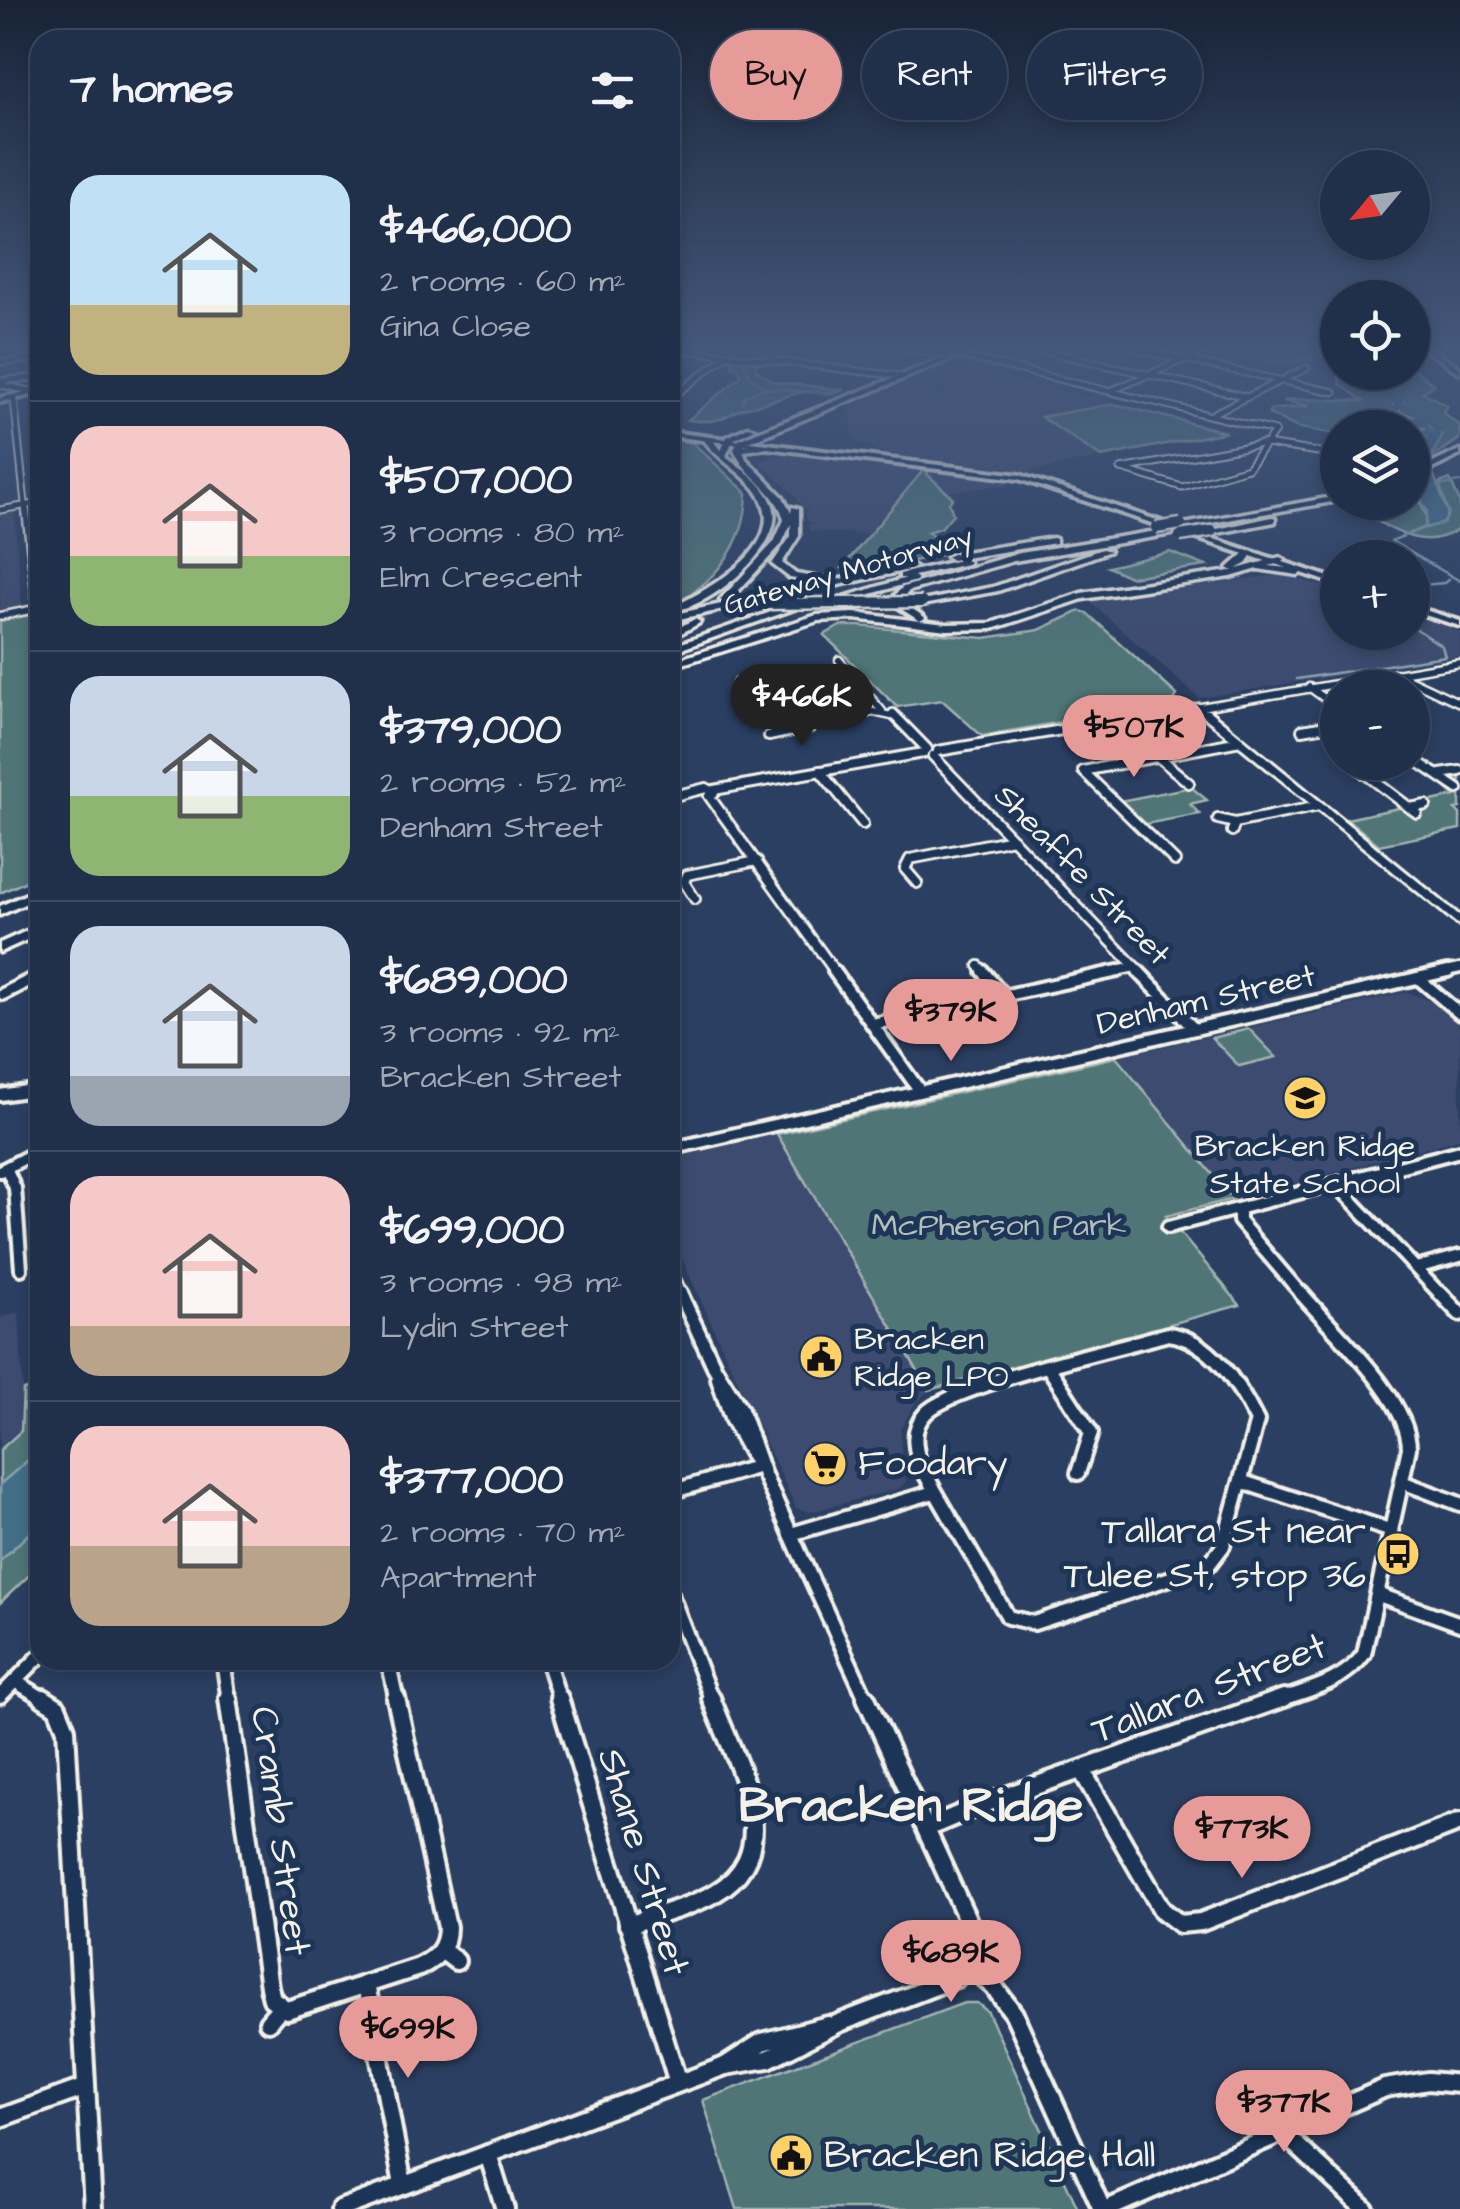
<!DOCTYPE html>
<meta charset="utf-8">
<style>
body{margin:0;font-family:"Architects Daughter",sans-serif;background:#2d3b54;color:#f1f3f6;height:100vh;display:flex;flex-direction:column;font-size:38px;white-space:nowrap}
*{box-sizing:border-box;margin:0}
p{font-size:32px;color:#a2a9b5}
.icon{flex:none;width:55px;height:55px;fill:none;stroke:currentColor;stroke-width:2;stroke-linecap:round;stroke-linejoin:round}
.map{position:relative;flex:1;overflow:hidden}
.side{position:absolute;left:30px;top:30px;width:650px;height:1640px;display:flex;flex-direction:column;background:#202f4a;border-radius:30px;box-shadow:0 5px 15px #0003,0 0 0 2px #3d4a62}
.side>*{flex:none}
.guide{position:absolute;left:710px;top:30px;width:600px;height:90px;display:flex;gap:20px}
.needle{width:65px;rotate:241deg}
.buttons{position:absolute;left:1320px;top:150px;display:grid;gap:20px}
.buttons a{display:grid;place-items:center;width:110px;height:110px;border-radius:50%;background:#202f4a;box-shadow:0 5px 15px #0003,0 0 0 2px #3d4a62;font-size:50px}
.price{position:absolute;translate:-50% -85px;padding:0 22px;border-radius:35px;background:#e69b98;color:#111;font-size:32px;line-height:65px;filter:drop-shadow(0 2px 5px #0008)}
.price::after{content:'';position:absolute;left:50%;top:60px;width:30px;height:22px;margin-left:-15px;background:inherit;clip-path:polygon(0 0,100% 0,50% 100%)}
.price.selected{background:#222;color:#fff}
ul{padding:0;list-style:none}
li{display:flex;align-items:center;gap:30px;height:250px;padding:0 40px}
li+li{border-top:2px solid #3d4a62}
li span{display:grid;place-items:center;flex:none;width:280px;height:200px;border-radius:30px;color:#555}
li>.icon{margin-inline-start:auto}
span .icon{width:120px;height:120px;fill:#fffc;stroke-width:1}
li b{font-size:42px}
h2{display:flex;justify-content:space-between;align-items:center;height:120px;padding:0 40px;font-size:42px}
.tag{padding:0 35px;border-radius:45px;background:#202f4a;box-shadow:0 5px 15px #0003,0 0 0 2px #3d4a62;font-size:35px;line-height:90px}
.tag.selected{background:#e69b98;color:#111}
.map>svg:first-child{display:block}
</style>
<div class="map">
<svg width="1460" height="2209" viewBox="0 0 1460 2209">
<rect width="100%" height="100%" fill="#2b3f62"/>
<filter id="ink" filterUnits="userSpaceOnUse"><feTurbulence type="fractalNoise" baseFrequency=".01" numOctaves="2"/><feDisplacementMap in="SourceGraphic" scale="20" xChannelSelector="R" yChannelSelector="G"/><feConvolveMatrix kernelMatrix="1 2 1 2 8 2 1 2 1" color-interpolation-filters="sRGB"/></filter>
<g filter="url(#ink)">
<g fill="#3c4b6f">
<polygon points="960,357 992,365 979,371 1089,397 1104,390 1115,393 1103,400 1239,432 1027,472 883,453 855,440 848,410 853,402 896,382 931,387 930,390 938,393 950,389 908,376"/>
<polygon points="806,454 925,468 871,534 810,531 808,525 814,523 808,522 805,512 809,510 803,508 792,492 759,462 777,455"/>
<polygon points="930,469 1002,477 1012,484 946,492 926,474"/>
<polygon points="14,511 22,607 0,611 0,513"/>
<polygon points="1281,574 1337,590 1338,632 1412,632 1413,620 1428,620 1460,632 1460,656 1199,698 1089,601"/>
<polygon points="1407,992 1433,1002 1460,1026 1460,1139 1233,1199 1116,1057"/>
<polygon points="777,1134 929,1390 914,1405 900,1430 906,1482 898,1489 810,1512 796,1508 670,1233 670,1159"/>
<polygon points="19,1312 23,1390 21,1432 0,1450 0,1317"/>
</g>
<g fill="#507577" stroke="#a2b3b0" stroke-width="2.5">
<path d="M731 357 756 360V370L774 382 844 390C828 396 815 389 798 393 782 397 768 403 752 406 723 412 728 425 688 420L741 376 739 368 732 366Z"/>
<polygon points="1413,368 1434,385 1423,392 1447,406 1443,413 1460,426 1459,439 1430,459 1442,436 1437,424 1399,411 1404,402 1350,376 1351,373 1412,372"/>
<polygon points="1338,373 1346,373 1347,381 1395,402 1391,411 1428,422 1435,433 1413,446 1413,435 1426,428 1338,428 1337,434 1296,427 1269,414 1270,410 1309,406 1284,401 1294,399 1363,401 1340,384"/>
<polygon points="1114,404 1225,432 1226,432 1101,457 1041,417"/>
<path d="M670 439 693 443 747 493C746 544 715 583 670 607Z"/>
<polygon points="925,468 930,469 927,474 953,498 949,503 953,514 941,528 927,532 957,552 864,571 842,568"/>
<path d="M1450 479 1460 503V528C1425 553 1395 531 1363 513L1392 503 1412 502 1416 492 1428 520 1448 513 1439 483Z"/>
<polygon points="1170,552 1206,566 1130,577 1108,567"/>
<polygon points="1080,611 1087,613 1177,695 1173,702 982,736 942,700 897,707 824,635 840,626 859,626 984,638 1039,630"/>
<polygon points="40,613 40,875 0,893 0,621"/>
<polygon points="1460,775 1460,808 1455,809 1460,814 1460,829 1379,845 1347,819 1455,796 1436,779"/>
<polygon points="1191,787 1207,800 1190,804 1200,814 1145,824 1120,801"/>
<polygon points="1249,1029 1276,1057 1239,1066 1212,1038"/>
<polygon points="1116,1057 1233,1199 1166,1216 1240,1305 929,1390 777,1134"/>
<polygon points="40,1386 40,1565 0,1603 0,1450 21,1431 23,1390"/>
<polygon points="964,2003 977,2003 988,2012 1078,2209 737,2209 703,2100"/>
</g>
<g fill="#426e86" stroke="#89a2ad" stroke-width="2.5">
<polygon points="1438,431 1442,436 1429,462 1448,513 1444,523 1425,528 1427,511 1413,485 1412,446"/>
<polygon points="40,1450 40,1523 0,1561 0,1484"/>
</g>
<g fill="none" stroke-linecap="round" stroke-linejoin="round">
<g stroke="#89a2ad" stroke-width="2.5">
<polyline points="732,349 737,353"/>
<polyline points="1412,350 1417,350"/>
<polyline points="741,360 751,378 765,388 744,397 742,403"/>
<polyline points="765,388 835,394"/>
<polyline points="1437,486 1460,482"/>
<polyline points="1426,527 1391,541 1460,581"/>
<polyline points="1412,586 1444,583 1449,579"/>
<polyline points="1297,679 1445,656 1442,646 1412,626"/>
</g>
<g fill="#426e86" fill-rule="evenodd">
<path d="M1245 349C1256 349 1258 355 1269 357 1291 363 1316 354 1338 350V355C1307 361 1271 373 1245 349Z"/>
<path d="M1345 372H1353L1354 380 1401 398 1406 406C1371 425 1329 401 1292 416L1303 422 1338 428V434L1297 426 1282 418V414C1320 399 1359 417 1397 405L1347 383Z"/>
<path d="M1419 416 1435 420 1443 431 1423 450 1418 447 1433 431 1429 424C1415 421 1402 428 1388 428Z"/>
</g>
<polyline stroke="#495a76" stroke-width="10" stroke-dasharray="10 5" stroke-linecap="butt" points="695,622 725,600"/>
<defs>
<g id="minor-far5">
<polyline points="677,349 900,376"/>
<polyline points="904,349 948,355"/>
<polyline points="1035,349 1248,397"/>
<polyline points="1135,349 1334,392"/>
<polyline points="958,355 1275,431 1248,468 1182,487 1122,469"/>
<polyline points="769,359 780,349"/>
<polyline points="0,362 40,358"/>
<polyline points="0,381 40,377"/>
<polyline points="1,385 35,392"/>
<polyline points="1113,390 1208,349"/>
<polyline points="10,398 14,400 26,513"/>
<polyline points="670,399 727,355"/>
<polyline points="1214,413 1307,368"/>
<polyline points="1266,444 1338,455"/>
<polyline points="1121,469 1267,443"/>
<polyline points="0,510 40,503"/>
</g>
<g id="minor-far4">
<polyline points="26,510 37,609"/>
<polyline points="0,616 40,608"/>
<polyline points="839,660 882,711"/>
<polyline points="1396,673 1460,703"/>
<polyline points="737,682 769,681 810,717"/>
<polyline points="1309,687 1338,708"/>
<polyline points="1198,707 1210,717"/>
<polyline points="846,717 873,712 896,717"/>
<polyline points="1142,717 1460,663"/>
</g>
<g id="minor-far3">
<polyline points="807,714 816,722 861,714"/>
<polyline points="893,714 927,749"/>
<polyline points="1207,714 1460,921"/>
<polyline points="1412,723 1412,729"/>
<polyline points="1302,730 1338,724"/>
<polyline points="769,736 811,727 816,722"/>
<polyline points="938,751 1156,714"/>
<polyline points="933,756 1141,973"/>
<polyline points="1157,756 1189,783"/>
<polyline points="1412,758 1458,789"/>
<polyline points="1362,762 1359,769 1410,808"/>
<polyline points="820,771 863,824"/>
<polyline points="1440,774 1460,771"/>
<polyline points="714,790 923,753"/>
<polyline points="709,796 836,973"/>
<polyline points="670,797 706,788 714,793"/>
<polyline points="1417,813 1410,808 1426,805"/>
<polyline points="1218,819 1235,823 1232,831"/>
<polyline points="1235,823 1319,806"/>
<polyline points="1175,861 1083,771 1240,741"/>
<polyline points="917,883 905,869 910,859 1013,839"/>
<polyline points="695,899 684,882 687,875 757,861"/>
<polyline points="979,966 985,973"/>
<polyline points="1107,973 1135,967"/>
<polyline points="1437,973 1460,968"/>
</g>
<g id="minor-far2">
<polyline points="834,971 920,1091"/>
<polyline points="983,971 1003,995"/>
<polyline points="1138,971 1193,1028"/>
<polyline points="1418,978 1460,1014"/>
<polyline points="3,994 40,975"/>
<polyline points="873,1024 1118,971"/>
<polyline points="0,1095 40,1089"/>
<polyline points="670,1149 1448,971"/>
<polyline points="7,1170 15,1188 21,1269"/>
<polyline points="0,1171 40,1150"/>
<polyline points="1336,1184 1442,1296"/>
<polyline points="1239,1209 1239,1221 1303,1296"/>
<polyline points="1168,1227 1460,1151"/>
<polyline points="1416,1268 1460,1256"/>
<polyline points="670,1273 681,1296"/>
</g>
<g id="minor-far1">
<polyline points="680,1293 715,1368 741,1410 764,1475 867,1701"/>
<polyline points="1440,1293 1460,1314"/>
<path d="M1168 1334C1211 1339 1239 1385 1257 1421L1223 1546 1210 1563 1198 1569 1034 1623 1008 1617 920 1465C915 1447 911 1429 925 1414 948 1386 1123 1347 1168 1334Z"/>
<polyline points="1049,1368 1091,1433 1078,1473"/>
<polyline points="718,1378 732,1420 753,1458"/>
<polyline points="1243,1482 1392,1531"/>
<polyline points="1402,1482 1460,1504"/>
<polyline points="670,1492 760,1466"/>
<polyline points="791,1534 934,1492"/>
<polyline points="670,1592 712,1701"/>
<polyline points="1379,1595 1460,1624"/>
<polyline points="223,1660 229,1701"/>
<polyline points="388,1660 397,1701"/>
<polyline points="547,1660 560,1701"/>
<polyline points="15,1681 47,1701"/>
<polyline points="0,1696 40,1656"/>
<path d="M1277 1701C1309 1689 1343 1683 1364 1654L1409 1448C1409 1398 1333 1331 1301 1293"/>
</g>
<g id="minor">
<polyline points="43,1698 57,1707 66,1729 93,2209"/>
<path d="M228 1698 269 1987 272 1999 287 2010 419 1967C437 1958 447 1948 447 1927L396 1698"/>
<polyline points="559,1698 678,2083"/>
<polyline points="1082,1771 1162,1910 1180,1924 1201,1922 1460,1822"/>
<polyline points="927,1828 981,1805 1284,1698"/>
<path d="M628 1925C657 1915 688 1908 715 1893 791 1849 733 1758 711 1698"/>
<polyline points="443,1951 456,1961"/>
<polyline points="971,1967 994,1987 1014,2014 1102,2209"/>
<polyline points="366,1984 403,2185"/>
<polyline points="268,2022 280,2008"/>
<polyline points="725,2066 768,2059 839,2023 956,1978 976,1959 978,1943 866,1698"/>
<polyline points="0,2118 86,2087"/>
<polyline points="1281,2131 1365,2209"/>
<polyline points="488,2154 505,2209"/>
<polyline points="340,2209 725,2066 762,2042 828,2025"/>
<polyline points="1107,2209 1385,2088 1428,2081 1460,2084"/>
</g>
<g id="major">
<polygon points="40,389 40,393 0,402 0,398"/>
<polygon points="670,432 1020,475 1338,580 1338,585 1019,479 670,436"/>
<polygon points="1412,606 1460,621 1460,626 1412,611"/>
</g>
<g id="highway">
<path d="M967 349H976L746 443 744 446 768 444V448L743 451 746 459 783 497 791 513 792 507 799 509V536L782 563 796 574 826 579 827 582 910 564 915 567 913 569 670 621V615L820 583 790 578 772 564 791 536V524L781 545 728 602 720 600 774 542 784 520C777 489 745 478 734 449L740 439Z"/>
<polygon points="1424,349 1432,349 1460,368 1460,373"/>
<path d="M748 427 755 429 733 440 726 456C743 470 766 484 773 506 786 546 709 608 675 610V606C714 586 795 542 755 489 740 470 718 460 704 440L711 438 721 451 727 437Z"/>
<polygon points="1460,450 1460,455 1412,479 1412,473"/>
<polygon points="1338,496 1338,501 1182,528 1178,525"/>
<polygon points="1272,517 1275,518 1275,522 1212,534 1208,531"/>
<polygon points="1169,529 1173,532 1172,534 1014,561 909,591 905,596 905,604 923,616 925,618 920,621 947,624 991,623 1081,593 1230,571 1233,571 1228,568 1230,566 1246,552 1251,555 1247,563 1237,569 1280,557 1285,560 1283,562 1269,566 1298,569 1303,572 1298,575 1258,569 1231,577 1083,599 992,629 947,630 854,619 818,621 670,668 670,662 817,615 854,613 920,621 895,605 895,595 903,587 1020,553"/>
<polygon points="1053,538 1056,539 1056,543 952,560 947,557 952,554"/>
<polygon points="1102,549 1110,551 998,591 922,605 917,602 993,587"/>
<polygon points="964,559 969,562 967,564 914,576 918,579 916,581 829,606 824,603 906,578 900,578 900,574"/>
<polygon points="806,600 814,602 670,653 670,647"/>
<polygon points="695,619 700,622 698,624 670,639 670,632"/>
<polygon points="40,888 40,897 0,915 0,906"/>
<polygon points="40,925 40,934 0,952 0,943"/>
</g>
</defs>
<use href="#minor-far5" stroke="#f4f1e8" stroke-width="9"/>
<use href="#minor-far4" stroke="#f4f1e8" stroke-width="11"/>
<use href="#minor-far3" stroke="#f4f1e8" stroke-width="14"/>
<use href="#minor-far2" stroke="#f4f1e8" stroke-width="18"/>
<use href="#minor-far1" stroke="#f4f1e8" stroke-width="20"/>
<use href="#minor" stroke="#f4f1e8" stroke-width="24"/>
<use href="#major" stroke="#f4f1e8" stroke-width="8"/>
<use href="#highway" stroke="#f4f1e8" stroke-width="7"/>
<use href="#minor-far5" stroke="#1d3557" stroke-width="5"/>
<use href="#minor-far4" stroke="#1d3557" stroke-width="6"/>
<use href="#minor-far3" stroke="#1d3557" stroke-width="8"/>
<use href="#minor-far2" stroke="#1d3557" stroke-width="10"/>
<use href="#minor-far1" stroke="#1d3557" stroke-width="12"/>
<use href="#minor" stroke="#1d3557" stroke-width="16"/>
<use href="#major" fill="#1d3557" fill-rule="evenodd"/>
<use href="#highway" fill="#1d3557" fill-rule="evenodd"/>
<defs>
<g id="highway-bridge">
<polyline points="1156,528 1181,524"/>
<polyline points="1180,536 1212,531"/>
<polyline points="763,604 922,602"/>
</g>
</defs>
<use href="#highway-bridge" stroke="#f4f1e8" stroke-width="15" stroke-linecap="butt"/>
<use href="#highway-bridge" stroke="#1d3557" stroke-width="10"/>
</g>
</g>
<linearGradient id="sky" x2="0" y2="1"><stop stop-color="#182336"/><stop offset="0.53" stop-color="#44587c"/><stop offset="1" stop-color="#44587c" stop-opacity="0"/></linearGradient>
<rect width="1460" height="658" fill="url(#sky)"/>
<defs>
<symbol id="school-disc" viewBox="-11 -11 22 22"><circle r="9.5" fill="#ffd166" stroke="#1d3557"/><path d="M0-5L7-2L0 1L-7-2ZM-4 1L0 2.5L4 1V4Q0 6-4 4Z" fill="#111"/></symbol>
<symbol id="civic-disc" viewBox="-11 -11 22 22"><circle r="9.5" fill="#ffd166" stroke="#1d3557"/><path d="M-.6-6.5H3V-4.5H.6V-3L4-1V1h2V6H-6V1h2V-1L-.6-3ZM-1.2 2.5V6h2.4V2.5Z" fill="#111"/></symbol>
<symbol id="supermarket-disc" viewBox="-11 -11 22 22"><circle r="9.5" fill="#ffd166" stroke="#1d3557"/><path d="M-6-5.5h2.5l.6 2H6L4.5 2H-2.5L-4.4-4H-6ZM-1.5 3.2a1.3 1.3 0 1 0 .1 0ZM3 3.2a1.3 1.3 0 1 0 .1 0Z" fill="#111"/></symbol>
<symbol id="bus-disc" viewBox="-11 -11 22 22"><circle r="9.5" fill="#ffd166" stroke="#1d3557"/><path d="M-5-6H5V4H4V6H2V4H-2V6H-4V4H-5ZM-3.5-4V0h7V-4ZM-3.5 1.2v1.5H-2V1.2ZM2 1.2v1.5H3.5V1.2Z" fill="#111"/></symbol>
</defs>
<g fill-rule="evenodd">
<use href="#school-disc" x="1280" y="1073" width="50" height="50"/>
<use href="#civic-disc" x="796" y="1332" width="50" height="50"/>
<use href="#supermarket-disc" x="800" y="1439" width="50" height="50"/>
<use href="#bus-disc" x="1373" y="1529" width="50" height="50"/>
<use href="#civic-disc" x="766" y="2131" width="50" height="50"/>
</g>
<g text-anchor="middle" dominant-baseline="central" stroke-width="10" stroke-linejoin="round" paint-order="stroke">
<g font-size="28" fill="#f4f1e8" stroke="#1d3557">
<text transform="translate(848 571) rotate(-16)">Gateway Motorway</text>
</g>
<g font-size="32" fill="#f4f1e8" stroke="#1d3557">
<text transform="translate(1082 875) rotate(46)">Sheaffe Street</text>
<text transform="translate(1206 1000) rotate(-13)">Denham Street</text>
</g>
<g font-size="32" fill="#f4f1e8" stroke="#1d3557">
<text x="1305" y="1146">Bracken Ridge<tspan x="1305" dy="37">State School</tspan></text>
<text x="854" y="1339" text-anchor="start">Bracken<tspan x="854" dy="37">Ridge LPO</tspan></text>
</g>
<g font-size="32" fill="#b2bfbb" stroke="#1d3557">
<text x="999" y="1225">McPherson Park</text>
</g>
<g font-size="38" fill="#f4f1e8" stroke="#1d3557" text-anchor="start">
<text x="858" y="1464">Foodary</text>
<text x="1366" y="1532" text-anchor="end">Tallara St near<tspan x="1366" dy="44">Tulee St, stop 36</tspan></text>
<text x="824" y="2156">Bracken Ridge Hall</text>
</g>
<g font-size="38" fill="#f4f1e8" stroke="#1d3557">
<text transform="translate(1209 1689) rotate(-21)">Tallara Street</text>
<text transform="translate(280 1831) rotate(82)">Cramb Street</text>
<text transform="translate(643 1862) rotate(73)">Shane Street</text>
</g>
<g font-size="50" font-weight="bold" fill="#f4f1e8" stroke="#1d3557">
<text x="911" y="1806">Bracken Ridge</text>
</g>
</g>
</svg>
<div class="buttons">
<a><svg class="needle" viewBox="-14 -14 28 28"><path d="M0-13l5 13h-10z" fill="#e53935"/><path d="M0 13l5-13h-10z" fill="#a2a9b5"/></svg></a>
<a><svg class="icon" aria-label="locate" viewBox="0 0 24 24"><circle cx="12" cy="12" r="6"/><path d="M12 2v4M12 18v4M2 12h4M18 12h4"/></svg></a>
<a><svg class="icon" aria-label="layers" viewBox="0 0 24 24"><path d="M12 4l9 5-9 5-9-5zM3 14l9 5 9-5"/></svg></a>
<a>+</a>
<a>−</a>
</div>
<b class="price selected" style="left:802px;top:749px">$466K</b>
<b class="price" style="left:1134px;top:780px">$507K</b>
<b class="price" style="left:951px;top:1064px">$379K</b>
<b class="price" style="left:1242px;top:1881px">$773K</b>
<b class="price" style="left:951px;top:2005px">$689K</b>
<b class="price" style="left:408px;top:2081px">$699K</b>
<b class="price" style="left:1284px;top:2155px">$377K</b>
<div class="guide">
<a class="tag selected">Buy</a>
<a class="tag">Rent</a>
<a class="tag">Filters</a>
</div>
<section class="side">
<h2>7 homes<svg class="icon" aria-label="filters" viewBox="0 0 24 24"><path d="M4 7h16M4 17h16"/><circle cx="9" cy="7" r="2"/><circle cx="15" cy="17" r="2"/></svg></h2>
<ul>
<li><span style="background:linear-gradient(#bfe0f5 65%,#c2b280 0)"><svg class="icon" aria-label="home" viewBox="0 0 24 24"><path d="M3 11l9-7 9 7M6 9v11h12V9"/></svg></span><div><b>$466,000</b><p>2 rooms · 60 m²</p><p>Gina Close</p></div></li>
<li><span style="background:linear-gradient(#f6c9c9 65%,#8fb573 0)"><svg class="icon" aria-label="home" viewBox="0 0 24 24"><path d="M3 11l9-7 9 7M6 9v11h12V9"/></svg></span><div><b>$507,000</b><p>3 rooms · 80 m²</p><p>Elm Crescent</p></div></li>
<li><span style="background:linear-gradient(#c9d6e8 60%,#8fb573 0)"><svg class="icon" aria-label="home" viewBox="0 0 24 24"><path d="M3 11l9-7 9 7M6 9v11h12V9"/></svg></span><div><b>$379,000</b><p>2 rooms · 52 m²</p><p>Denham Street</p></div></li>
<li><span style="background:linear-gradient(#c9d6e8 75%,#9aa5b1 0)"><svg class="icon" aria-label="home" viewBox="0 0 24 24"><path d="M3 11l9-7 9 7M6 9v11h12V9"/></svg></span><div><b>$689,000</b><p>3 rooms · 92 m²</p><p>Bracken Street</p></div></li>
<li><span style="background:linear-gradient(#f6c9c9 75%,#b9a48a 0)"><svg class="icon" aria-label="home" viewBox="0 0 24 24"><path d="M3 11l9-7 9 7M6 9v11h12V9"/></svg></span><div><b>$699,000</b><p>3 rooms · 98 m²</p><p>Lydin Street</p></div></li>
<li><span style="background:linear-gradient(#f6c9c9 60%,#b9a48a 0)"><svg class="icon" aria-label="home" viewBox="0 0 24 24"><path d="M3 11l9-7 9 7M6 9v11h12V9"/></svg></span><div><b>$377,000</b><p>2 rooms · 70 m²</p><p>Apartment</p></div></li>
</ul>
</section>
</div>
